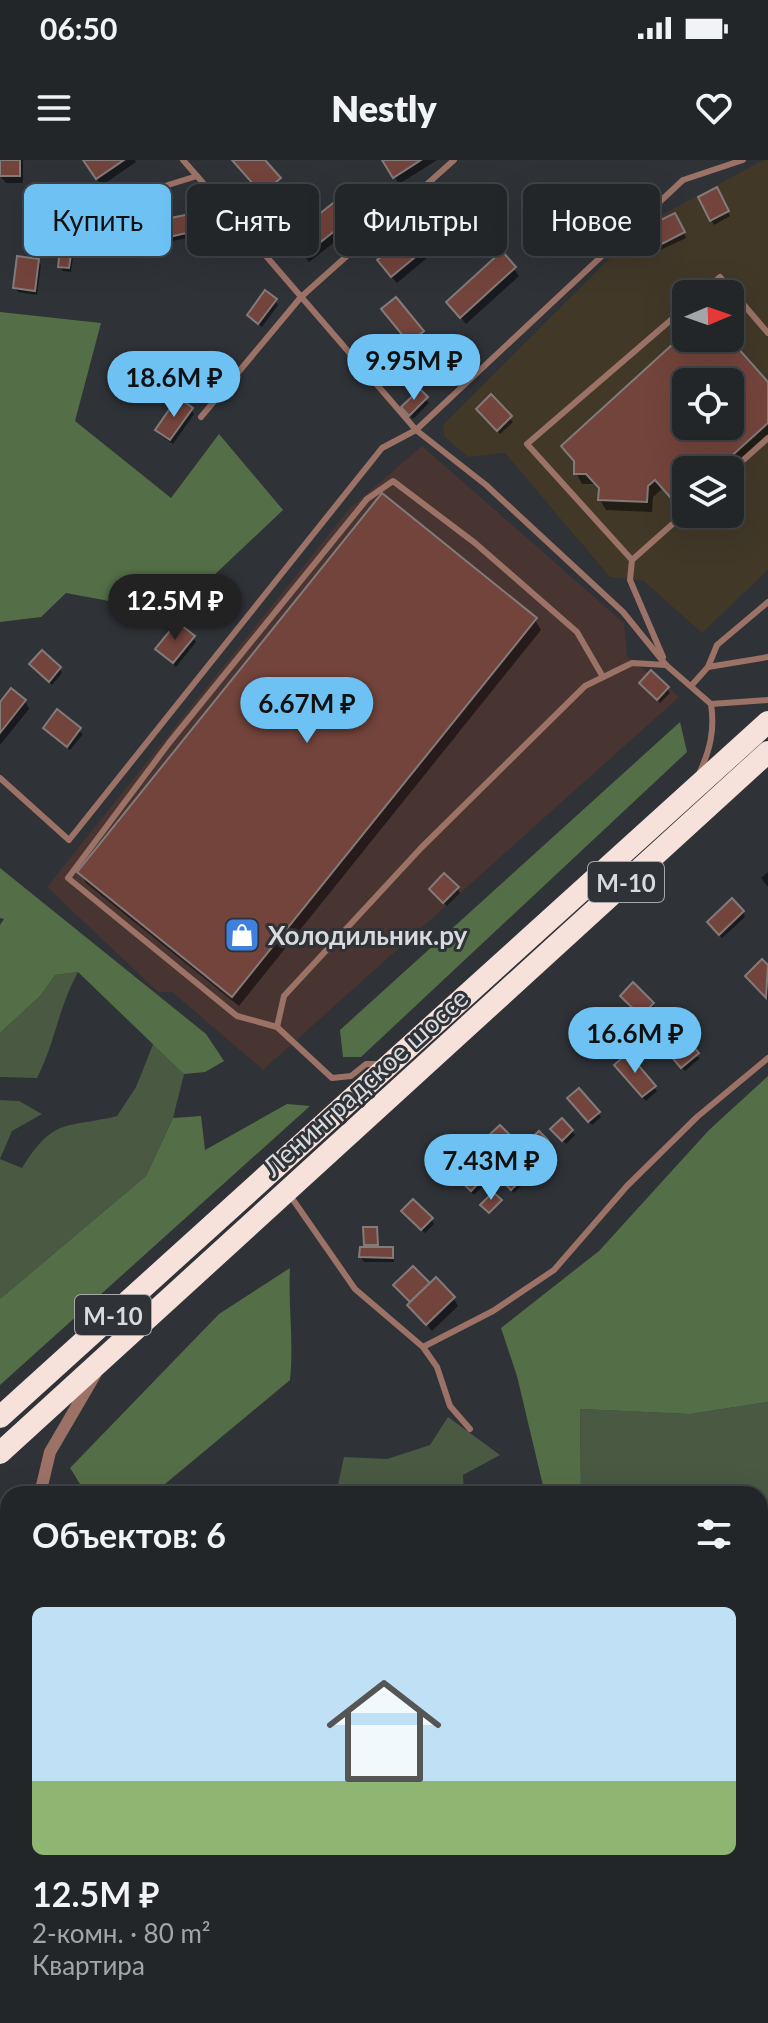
<!DOCTYPE html>
<html lang="ru">
<meta charset="utf-8">
<style>
body{margin:0;font-family:Lato,sans-serif;background:#2b2e31;color:#f1f3f6;height:100vh;display:flex;flex-direction:column;font-size:30px;white-space:nowrap}
*{box-sizing:border-box;margin:0}
p{font-size:26px;color:#a3a5a8}
.icon{flex:none;width:44px;height:44px;fill:none;stroke:currentColor;stroke-width:2;stroke-linecap:round;stroke-linejoin:round}
.map{position:relative;flex:1;overflow:hidden}
.side{position:absolute;left:0px;top:1326px;width:768px;height:538px;display:flex;flex-direction:column;background:#232629;border-radius:24px 24px 0 0;box-shadow:0 8px 32px #0002,0 0 0 2px #404346}
.side>*{flex:none}
.banner{position:absolute;left:24px;top:24px;width:720px;height:72px;display:flex;gap:16px}
.needle{width:52px;rotate:88deg}
.controls{position:absolute;left:672px;top:120px;display:grid;gap:16px}
.controls a{display:grid;place-items:center;width:72px;height:72px;border-radius:12px;background:#232629;box-shadow:0 8px 32px #0002,0 0 0 2px #404346;font-size:40px}
.price{position:absolute;translate:-50% -68px;padding:0 18px;border-radius:28px;background:#6dc2f3;color:#111;font-size:26px;line-height:52px;filter:drop-shadow(0 2px 4px #0008)}
.price::after{content:'';position:absolute;left:50%;top:48px;width:24px;height:18px;margin-left:-12px;background:inherit;clip-path:polygon(0 0,100% 0,50% 100%)}
.price.on{background:#222;color:#fff}
ul{padding:0;list-style:none}
li{display:grid;align-content:center;gap:16px;height:424px;padding:0 32px}
li span{display:grid;place-items:center;height:248px;border-radius:12px;color:#555}
li>.icon{margin-inline-start:auto}
span .icon{width:144px;height:144px;fill:#fffc;stroke-width:1}
li b{font-size:34px}
h2{display:flex;justify-content:space-between;align-items:center;height:96px;padding:0 32px;font-size:34px}
.pill{padding:0 28px;border-radius:12px;background:#232629;box-shadow:0 8px 32px #0002,0 0 0 2px #404346;font-size:28px;line-height:72px}
.pill.on{background:#6dc2f3;color:#111}
.status{display:flex;justify-content:space-between;align-items:center;height:56px;padding:0 40px;background:#232629;direction:ltr}
.status svg{height:22px;fill:currentColor}
header{display:flex;justify-content:space-between;align-items:center;height:104px;padding:0 32px;background:#232629;font-size:36px;font-weight:800}
.map>svg:first-child{display:block}
</style>
<div class="status"><b>06:50</b><svg viewBox="0 0 49 12"><path d="M0 12V9h3v3zM5 12V6h3v6zM10 12V3h3v9zM15 12V0h3v12zM26 1h20v11H26zM47 4h2v5h-2z"/></svg></div>
<header><svg class="icon" aria-label="menu" viewBox="0 0 24 24"><path d="M4 6h16M4 12h16M4 18h16"/></svg>Nestly<svg class="icon" aria-label="heart" viewBox="0 0 24 24"><path d="M12 20l-8-8c-3-5 5-10 8-4 3-6 11-1 8 4z"/></svg></header>
<div class="map">
<svg width="768" height="1863" viewBox="0 0 768 1863">
<rect width="100%" height="100%" fill="#2f3237"/>
<polygon fill="#483431" points="422,286 624,463 627,496 648,513 651,510 679,537 263,910 172,832 158,832 47,727 350,348"/>
<path fill="#413828" fill-rule="evenodd" d="M763 0H768V410L702 473 644 421 610 417 505 293 468 297 444 276 443 265 642 66ZM686 134H730V178H686ZM686 222H730V266H686ZM686 310H730V354H686Z"/>
<g fill="#495942">
<path d="M78 812C58 849 55 883 37 918L0 917V873L41 835 55 815Z"/>
<path d="M154 882 184 914 173 958 146 1016 0 1139V940L19 941 42 954 12 971 0 999 22 1008C55 956 65 969 117 956L136 927Z"/>
<polygon points="768,1242 768,1611 760,1613 760,1334 581,1334 580,1249 690,1254"/>
<polygon points="448,1257 500,1295 463,1315 464,1334 336,1334 344,1297 387,1299 430,1285"/>
</g>
<g fill="#546f48">
<polygon points="0,152 101,163 75,261 171,338 219,274 283,350 174,453 66,433 41,457 0,462"/>
<polygon points="680,562 687,592 361,897 343,897 340,870"/>
<polygon points="0,708 206,874 224,901 205,912 184,914 78,812 55,815 41,835 0,873 0,765 4,759 0,758"/>
<polygon points="768,916 768,1242 690,1254 580,1249 581,1334 545,1334 517,1216 501,1168 599,1091 709,970"/>
<polygon points="287,944 310,946 0,1225 0,1139 146,1016 173,958 201,956 205,990"/>
<path d="M290 1108C288 1146 294 1182 290 1220L159 1329C146 1334 103 1339 90 1333 80 1328 76 1316 70 1308L219 1154Z"/>
<polygon points="0,1764 8,1766 8,1856 760,1856 760,1796 764,1797 768,1808 768,1863 0,1863"/>
</g>
<g fill="#0007" fill-rule="evenodd">
<polygon points="0,0 23,0 23,23 6,23 0,16"/>
<polygon points="87,0 135,0 136,2 101,26"/>
<polygon points="232,0 263,0 283,27 267,41"/>
<polygon points="384,0 437,0 399,24"/>
<polygon points="716,30 730,56 714,65 700,38"/>
<polygon points="342,38 359,63 309,102 296,86"/>
<polygon points="195,55 201,75 173,81 170,76"/>
<polygon points="675,55 686,78 658,91 647,69"/>
<polygon points="435,80 440,87 397,123 384,108"/>
<polygon points="71,83 74,88 71,112 63,111 60,106"/>
<polygon points="502,94 519,116 466,164 448,142"/>
<polygon points="38,101 41,105 37,135 18,132 15,128"/>
<polygon points="275,141 278,145 262,167 252,159 249,155"/>
<polygon points="386,154 422,172 425,177 413,187"/>
<path d="M686 175V178H726L768 224V278L730 310H686L684 354 662 329 653 337 652 352 606 350 600 340V331L594 324H582L576 313V304L563 286ZM686 222H730V266H686Z"/>
<polygon points="420,232 429,243 413,259 406,252"/>
<polygon points="491,237 513,262 500,274 481,254"/>
<polygon points="191,249 194,254 173,284 160,275 158,270"/>
<polygon points="535,460 541,470 239,846 86,723 80,712"/>
<polygon points="193,478 196,482 176,507 158,489"/>
<polygon points="32,504 60,509 62,513 52,525"/>
<polygon points="645,528 667,528 670,533 660,543"/>
<polygon points="25,541 29,549 0,585 0,545"/>
<polygon points="57,552 83,574 70,590 45,568"/>
<polygon points="768,712 768,727 761,718"/>
<polygon points="457,728 460,733 447,746 434,734"/>
<polygon points="743,752 745,757 722,778 712,767"/>
<polygon points="762,802 768,808 768,840 747,817"/>
<polygon points="626,841 653,844 655,849 645,860"/>
<polygon points="580,870 612,876 614,881 599,893"/>
<polygon points="683,889 700,898 685,911 668,892"/>
<polygon points="619,910 654,927 657,931 646,941"/>
<polygon points="573,943 598,953 601,957 592,965"/>
<polygon points="572,971 575,975 566,984 556,974"/>
<polygon points="494,981 514,981 516,986 507,995"/>
<polygon points="527,1013 530,1018 514,1033 504,1023"/>
<polygon points="460,1020 481,1021 483,1026 474,1035"/>
<polygon points="406,1056 431,1059 434,1064 425,1073"/>
<polygon points="376,1069 379,1089 392,1089 394,1102 364,1102 361,1097"/>
<polygon points="429,1126 453,1138 458,1146 432,1171 398,1130"/>
</g>
<g fill="#73443c" stroke="#827b7a" stroke-width="2" fill-rule="evenodd">
<rect x="0" y="0" width="20" height="16"/>
<polygon points="83,0 124,0 96,19"/>
<polygon points="232,0 265,0 281,18 262,34"/>
<polygon points="382,0 421,0 393,18"/>
<polygon points="717,27 729,51 710,61 698,37"/>
<polygon points="342,36 356,54 303,96 289,78"/>
<polygon points="196,53 200,70 169,77 165,59"/>
<polygon points="675,53 685,72 654,88 644,68"/>
<polygon points="423,62 437,79 391,117 377,100"/>
<polygon points="61,80 73,81 69,108 58,107"/>
<polygon points="502,91 516,107 460,158 446,142"/>
<polygon points="17,96 39,99 35,131 13,128"/>
<polygon points="265,130 277,139 258,164 247,155"/>
<polygon points="396,137 424,171 409,183 381,149"/>
<path d="M686 172V178H729L768 222V263L716 310H686V337L677 345 655 320 648 326 647 342 598 340 599 328 586 314H574V301L561 286ZM686 222H730V266H686Z"/>
<polygon points="420,229 428,237 409,256 401,247"/>
<polygon points="491,234 512,256 497,271 476,249"/>
<polygon points="178,237 193,248 170,280 155,270"/>
<polygon points="382,333 537,458 232,837 77,712"/>
<polygon points="177,462 195,476 173,503 155,489"/>
<polygon points="42,490 61,507 49,522 29,504"/>
<polygon points="651,510 669,527 657,540 639,523"/>
<polygon points="11,528 26,540 0,573 0,542"/>
<polygon points="57,549 81,568 67,587 43,568"/>
<polygon points="444,713 459,727 443,743 429,729"/>
<polygon points="732,738 744,751 719,775 707,762"/>
<polygon points="762,799 768,805 766,838 745,816"/>
<polygon points="633,822 654,843 641,856 620,836"/>
<polygon points="592,850 613,875 596,890 575,865"/>
<polygon points="675,876 683,886 689,881 699,893 681,908 663,887"/>
<polygon points="628,893 656,926 642,937 614,905"/>
<polygon points="579,928 600,952 588,962 567,938"/>
<polygon points="562,958 573,970 562,981 550,969"/>
<polygon points="500,965 515,980 504,991 488,976"/>
<polygon points="539,971 548,980 537,992 527,982"/>
<polygon points="517,1000 529,1012 511,1030 499,1018"/>
<polygon points="467,1004 482,1020 471,1031 455,1016"/>
<polygon points="493,1032 502,1040 489,1053 480,1045"/>
<polygon points="413,1039 433,1058 421,1070 401,1051"/>
<polygon points="363,1067 377,1067 378,1085 364,1085"/>
<polygon points="360,1087 393,1087 393,1098 359,1097"/>
<polygon points="413,1106 430,1123 410,1142 393,1125"/>
<polygon points="436,1117 455,1137 426,1165 407,1145"/>
</g>
<g fill="none" stroke-linecap="round" stroke-linejoin="round">
<g stroke="#9c7266" stroke-width="6">
<polyline points="183,0 197,16"/>
<polyline points="155,29 197,16 416,270 683,20 743,0"/>
<polyline points="701,134 720,117 768,173"/>
<polyline points="201,257 301,137 454,0"/>
<polyline points="730,312 768,278"/>
<polyline points="632,400 527,284 686,147"/>
<polyline points="663,497 630,420 632,400 686,352"/>
<polyline points="708,507 717,485 768,442"/>
<polyline points="691,526 708,507 768,497"/>
<polyline points="711,544 768,540"/>
<path d="M0 618 69 680 382 288 416 270 486 325 623 452 666 505 711 544C715 570 710 590 699 614"/>
<polyline points="277,867 237,856 68,718 169,583 367,339 393,321 475,383 577,472 603,517"/>
<polyline points="378,904 366,904 351,916 332,918 277,867 284,836 421,688 585,526 632,503 666,505"/>
<polyline points="289,1034 355,1129 423,1187 437,1207 450,1246 470,1269"/>
<polyline points="423,1187 493,1151 554,1110 627,1026 697,957 768,898"/>
</g>
<g stroke="#9c7266" stroke-width="12">
<polyline points="40,1334 50,1292 95,1215"/>
<polyline points="0,1574 8,1579"/>
<polyline points="0,1589 8,1595"/>
<polyline points="0,1709 8,1711"/>
<polyline points="760,1715 768,1717"/>
<polyline points="760,1734 768,1735"/>
</g>
<g stroke="#f7e1db" stroke-width="22">
<polyline points="0,1257 768,562"/>
<polyline points="0,1293 768,592"/>
</g>
</g>
<defs>
<symbol id="shop-square" viewBox="-11 -11 22 22"><rect x="-9" y="-9" width="18" height="18" rx="4" fill="#3f7fe0" stroke="#2f3237"/><path d="M-5-2.5h2.3a2.7 3.5 0 0 1 5.4 0H5L5.5 6h-11ZM-1.5-2.5h3a1.5 2.3 0 0 0-3 0Z" fill="#fff"/></symbol>
</defs>
<g fill-rule="evenodd">
<use href="#shop-square" x="222" y="755" width="40" height="40"/>
</g>
<g text-anchor="middle" dominant-baseline="central" stroke-width="6" stroke-linejoin="round" paint-order="stroke">
<g fill="#2f3237" stroke="#a5a8ab" stroke-width="2">
<rect x="588" y="702" width="76" height="40" rx="6"/>
<rect x="75" y="1135" width="76" height="40" rx="6"/>
</g>
<g font-size="24" font-weight="bold" fill="#d8dadd">
<text x="626" y="722">М-10</text>
<text x="113" y="1155">М-10</text>
</g>
<g font-size="26" font-weight="bold" fill="#d8dadd" stroke="#2f3237" text-anchor="start">
<text x="268" y="775">Холодильник.ру</text>
</g>
<g font-size="26" fill="#d8dadd" stroke="#2f3237">
<text transform="translate(365 922) rotate(-42)">Ленинградское шоссе</text>
</g>
</g>
</svg>
<div class="controls">
<a><svg class="needle" viewBox="-14 -14 28 28"><path d="M0-13l5 13h-10z" fill="#e53935"/><path d="M0 13l5-13h-10z" fill="#a3a5a8"/></svg></a>
<a><svg class="icon" aria-label="locate" viewBox="0 0 24 24"><circle cx="12" cy="12" r="6"/><path d="M12 2v4M12 18v4M2 12h4M18 12h4"/></svg></a>
<a><svg class="icon" aria-label="layers" viewBox="0 0 24 24"><path d="M12 4l9 5-9 5-9-5zM3 14l9 5 9-5"/></svg></a>
</div>
<b class="price" style="left:414px;top:242px">9.95M ₽</b>
<b class="price" style="left:174px;top:259px">18.6M ₽</b>
<b class="price on" style="left:175px;top:482px">12.5M ₽</b>
<b class="price" style="left:307px;top:585px">6.67M ₽</b>
<b class="price" style="left:635px;top:915px">16.6M ₽</b>
<b class="price" style="left:491px;top:1042px">7.43M ₽</b>
<div class="banner">
<a class="pill on">Купить</a>
<a class="pill">Снять</a>
<a class="pill">Фильтры</a>
<a class="pill">Новое</a>
</div>
<section class="side">
<h2>Объектов: 6<svg class="icon" aria-label="filters" viewBox="0 0 24 24"><path d="M4 7h16M4 17h16"/><circle cx="9" cy="7" r="2"/><circle cx="15" cy="17" r="2"/></svg></h2>
<ul>
<li><span style="background:linear-gradient(#bfe0f5 70%,#8fb573 0)"><svg class="icon" aria-label="home" viewBox="0 0 24 24"><path d="M3 11l9-7 9 7M6 9v11h12V9"/></svg></span><div><b>12.5M ₽</b><p>2-комн. · 80 m²</p><p>Квартира</p></div></li>
</ul>
</section>
</div>
